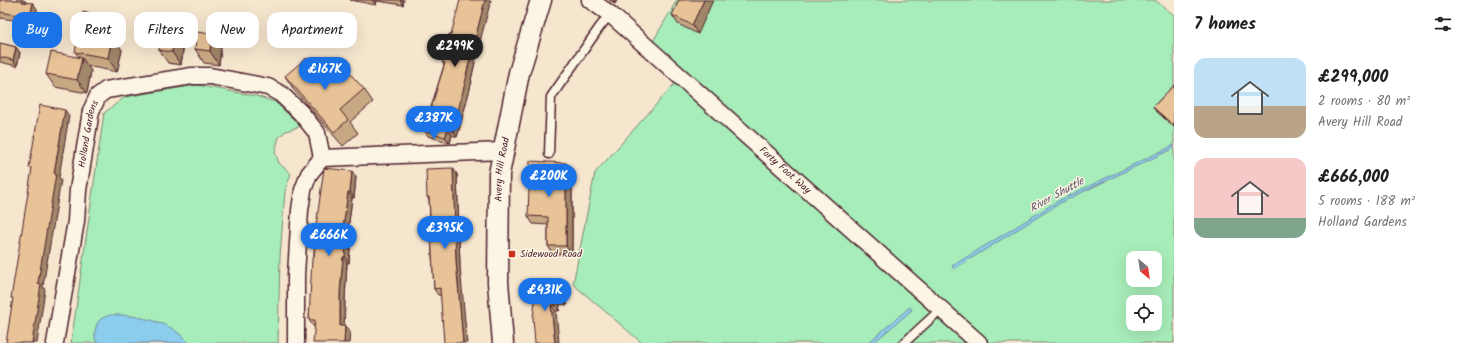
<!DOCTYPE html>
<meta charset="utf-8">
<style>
body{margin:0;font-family:Kalam,sans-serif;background:#f6f6f6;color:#202124;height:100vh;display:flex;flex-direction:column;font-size:15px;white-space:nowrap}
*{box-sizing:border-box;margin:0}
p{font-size:13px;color:#757577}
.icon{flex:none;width:22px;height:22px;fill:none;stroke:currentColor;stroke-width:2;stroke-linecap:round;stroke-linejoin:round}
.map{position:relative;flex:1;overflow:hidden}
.panel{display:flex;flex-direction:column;background:#fff;width:300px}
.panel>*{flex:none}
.top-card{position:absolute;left:12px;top:12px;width:380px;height:36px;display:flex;gap:8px}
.needle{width:26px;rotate:151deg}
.tools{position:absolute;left:1126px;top:251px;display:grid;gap:8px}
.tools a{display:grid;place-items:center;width:36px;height:36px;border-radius:8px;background:#fff;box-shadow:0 4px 16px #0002;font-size:20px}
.price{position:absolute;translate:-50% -34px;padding:0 9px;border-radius:14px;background:#1a73e8;color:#fff;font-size:13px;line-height:26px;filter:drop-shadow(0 1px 2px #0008)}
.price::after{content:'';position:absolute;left:50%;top:24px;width:12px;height:9px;margin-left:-6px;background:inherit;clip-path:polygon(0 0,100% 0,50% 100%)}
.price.active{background:#222;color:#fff}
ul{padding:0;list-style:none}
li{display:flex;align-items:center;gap:12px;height:100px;padding:0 20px}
li span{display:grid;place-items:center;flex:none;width:112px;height:80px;border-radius:12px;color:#555}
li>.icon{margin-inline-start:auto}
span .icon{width:48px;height:48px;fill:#fffc;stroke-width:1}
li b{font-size:17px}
h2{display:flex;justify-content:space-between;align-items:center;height:48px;padding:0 20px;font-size:17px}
.pill{padding:0 14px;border-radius:12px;background:#fff;box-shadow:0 4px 16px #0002;font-size:14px;line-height:36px}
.pill.active{background:#1a73e8;color:#fff}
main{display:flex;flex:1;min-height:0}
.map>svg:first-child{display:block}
</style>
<main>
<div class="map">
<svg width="1174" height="343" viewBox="0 0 1174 343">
<rect width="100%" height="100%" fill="#f6e6ce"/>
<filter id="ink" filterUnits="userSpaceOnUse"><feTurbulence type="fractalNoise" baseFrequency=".025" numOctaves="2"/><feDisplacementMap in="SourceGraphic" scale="8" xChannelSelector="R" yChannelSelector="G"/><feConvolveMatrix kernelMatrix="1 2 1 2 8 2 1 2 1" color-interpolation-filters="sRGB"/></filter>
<g filter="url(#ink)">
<g fill="#a7edb9" stroke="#788672" fill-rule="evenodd">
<path d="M677 0H1155L1174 15V343H642L573 284 595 173 685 72 652 43ZM1133 258H1155V280H1133ZM1133 302H1155V324H1133Z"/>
<polygon points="197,85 256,96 275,102 301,126 286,131 279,137 275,152 279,163 291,174 285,191 280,257 278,343 71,343 104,113 125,97"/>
</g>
<g fill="#8ccded" stroke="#72879f">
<polygon points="1174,145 1174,148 1062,202 954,269 952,266 1058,201"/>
<polygon points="910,307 912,310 873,343 868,343"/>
<path d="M110 315C129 314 163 320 177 332 181 335 185 339 189 343H97C93 337 95 323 101 319 104 317 108 316 110 315Z"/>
</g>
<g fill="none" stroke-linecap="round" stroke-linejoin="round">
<defs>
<g id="service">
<polyline points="549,154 551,97 599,28 610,14"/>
<polyline points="904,343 941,309"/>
</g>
<g id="minor">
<path id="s1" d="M590 0 610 14 979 343"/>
<path id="s2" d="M55 343 76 221 78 190 91 111 98 96 106 90 192 76H210L268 87 281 94 301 113 317 133 322 158"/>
<polyline points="296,343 296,275 300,210 303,190 309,174 322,158 503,151"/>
</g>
<g id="tertiary">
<path id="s3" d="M503 343 498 282 499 174 519 73 541 0"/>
</g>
</defs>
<use href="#service" stroke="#4a1f2b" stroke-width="11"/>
<use href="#minor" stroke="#4a1f2b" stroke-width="19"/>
<use href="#tertiary" stroke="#4a1f2b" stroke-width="23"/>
<use href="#service" stroke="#fcf5e5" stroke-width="8"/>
<use href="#minor" stroke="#fcf5e5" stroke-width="16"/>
<use href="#tertiary" stroke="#fcf5e5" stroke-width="20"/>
</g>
<g fill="#c8a883" stroke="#4a1f2b">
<polygon points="0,0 24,0 26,2 37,9 35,23 0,18"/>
<polygon points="350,0 404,0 403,5 377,1 376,5"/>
<polygon points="609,0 617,0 615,4"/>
<polygon points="679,0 698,34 678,24 672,15"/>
<polygon points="100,16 109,29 108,36 112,37 122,50 117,72 87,66 91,71 87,93 55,87 46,74 79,57 75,52"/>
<polygon points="175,29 184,43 181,65 168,63 159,50"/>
<polygon points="0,43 16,47 20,53 17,66 0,62"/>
<polygon points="221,48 219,65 204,63 195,49"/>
<polygon points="478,49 471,80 472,81 457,137 452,135 450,143 428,136 424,130 444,65 442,62"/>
<polygon points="319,72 337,74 364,89 373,102 350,122 358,133 343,146 294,90 285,76"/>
<polygon points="1174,85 1174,127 1155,110 1153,107"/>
<polygon points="566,163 572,171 572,254 553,254 548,246 548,225 533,224 528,216"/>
<polygon points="457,174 460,266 440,295 438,295 434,289 429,200 427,197"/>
<polygon points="356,177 354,198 352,198 348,230 351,234 349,263 347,263 345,299 344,326 345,326 350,332 313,326 309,320 316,226"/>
<polygon points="564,286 568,292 567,305 560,304 559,311 556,311 533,318"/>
</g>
<g fill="#a2886a" stroke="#4a1f2b">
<polygon points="372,0 376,0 377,1 376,5"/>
<polygon points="400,0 404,0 403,5"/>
<polygon points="485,0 491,0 478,49 471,80 472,81 457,137 453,131 474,43"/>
<polygon points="613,0 617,0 615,4"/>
<polygon points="704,0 713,0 698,34 692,25"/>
<polygon points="33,3 37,9 35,23 30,17"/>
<polygon points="100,16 109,29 106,47 96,34"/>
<polygon points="175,29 184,43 181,65 172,52"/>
<polygon points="212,34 221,48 219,65 210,51"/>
<polygon points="112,37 122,50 117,72 108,58"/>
<polygon points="16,47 20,53 17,66 13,60"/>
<polygon points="82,58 91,71 87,93 77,80"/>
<polygon points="65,110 69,116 59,177 61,180 43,286 45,290 37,343 32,343 38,283 54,173"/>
<polygon points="448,129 452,135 450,143 445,137"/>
<polygon points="566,163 572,171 572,254 566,246"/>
<polygon points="453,168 457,174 460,266 467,343 463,343 456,260"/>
<polygon points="352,171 356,177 354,198 350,192"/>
<polygon points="348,192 352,198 348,230 351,234 349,263 345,257 343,228"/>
<polygon points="343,257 347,263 345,299 344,332 340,326 340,293"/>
<polygon points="564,286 568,292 567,305 562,299"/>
<polygon points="556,298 560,304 559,311 555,305"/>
<polygon points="551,305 556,311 559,343 555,343"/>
<polygon points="345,326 350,332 349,343 344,343"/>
</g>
<g fill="#e8c398" stroke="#4a1f2b">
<polygon points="0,0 22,0 22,2 33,3 30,17 0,12"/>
<polygon points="460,0 485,0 474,43 466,75 467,75 453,131 448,129 445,137 424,130 445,63 442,62 449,34 451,35"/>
<polygon points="679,0 704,0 692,25 672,15"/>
<polygon points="83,12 100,16 96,34 112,37 108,58 75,52"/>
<polygon points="162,28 175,29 172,52 159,50"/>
<polygon points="197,32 212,34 210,51 195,49"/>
<polygon points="0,43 16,47 13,60 0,57"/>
<polygon points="51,52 82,58 77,80 46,74"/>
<polygon points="306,58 319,72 328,64 337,74 344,67 364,89 340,110 348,120 334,132 285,76"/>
<polygon points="1174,85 1174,126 1153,107"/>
<polygon points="40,105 65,110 54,173 56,174 38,283 41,284 32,343 6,343 13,298 11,298 32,168 29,168"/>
<polygon points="530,161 566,163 566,246 548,246 548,217 528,216"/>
<polygon points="324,168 352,171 350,192 348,192 343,228 347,228 345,257 343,257 340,293 340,326 345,326 344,343 313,343 315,320 309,320 312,258 314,258 316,226"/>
<polygon points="453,168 456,260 463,343 444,343 440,288 434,289 429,197 427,197 426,169"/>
<polygon points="537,282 564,286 562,299 556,298 555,305 551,305 555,343 535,343 533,318"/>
</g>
</g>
<rect fill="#c8321e" stroke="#fcf5e5" stroke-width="1.5" x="508" y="250" width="8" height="8" rx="2"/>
<g text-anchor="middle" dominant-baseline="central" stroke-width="3" stroke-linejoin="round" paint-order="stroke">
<g font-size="10" fill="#4a1f2b" stroke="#fcf5e5">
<text stroke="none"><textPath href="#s2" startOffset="212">Holland Gardens</textPath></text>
<text stroke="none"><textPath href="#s3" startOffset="174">Avery Hill Road</textPath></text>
<text stroke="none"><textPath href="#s1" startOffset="259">Forty Foot Way</textPath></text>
</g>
<g font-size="10" fill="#4a1f2b" stroke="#fcf5e5" text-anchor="start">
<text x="520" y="254">Sidewood Road</text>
</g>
<g font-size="11" font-style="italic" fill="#5e5365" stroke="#fcf5e5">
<text transform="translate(1057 195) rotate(-29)">River Shuttle</text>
</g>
</g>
</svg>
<div class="tools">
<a><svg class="needle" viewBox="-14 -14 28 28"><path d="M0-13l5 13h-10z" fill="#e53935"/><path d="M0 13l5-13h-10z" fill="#757577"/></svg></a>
<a><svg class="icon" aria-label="locate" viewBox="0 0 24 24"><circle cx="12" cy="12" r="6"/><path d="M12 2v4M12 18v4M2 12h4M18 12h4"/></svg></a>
</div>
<b class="price active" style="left:455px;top:68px">£299K</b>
<b class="price" style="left:325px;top:91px">£167K</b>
<b class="price" style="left:434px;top:140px">£387K</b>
<b class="price" style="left:549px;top:198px">£200K</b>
<b class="price" style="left:445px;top:250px">£395K</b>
<b class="price" style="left:329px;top:257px">£666K</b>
<b class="price" style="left:545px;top:312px">£431K</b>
<div class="top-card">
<a class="pill active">Buy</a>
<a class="pill">Rent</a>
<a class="pill">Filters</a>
<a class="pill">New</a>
<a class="pill">Apartment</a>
</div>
</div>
<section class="panel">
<h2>7 homes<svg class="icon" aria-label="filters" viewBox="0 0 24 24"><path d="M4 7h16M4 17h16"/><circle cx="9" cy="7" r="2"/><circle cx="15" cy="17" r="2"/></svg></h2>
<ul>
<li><span style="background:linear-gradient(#bfe0f5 60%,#b9a48a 0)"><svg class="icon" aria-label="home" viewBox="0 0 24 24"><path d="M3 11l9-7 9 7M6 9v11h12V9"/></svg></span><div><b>£299,000</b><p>2 rooms · 80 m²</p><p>Avery Hill Road</p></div></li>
<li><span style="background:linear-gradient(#f6c9c9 75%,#7fa58c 0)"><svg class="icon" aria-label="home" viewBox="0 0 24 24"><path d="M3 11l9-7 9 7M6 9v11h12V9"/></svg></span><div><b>£666,000</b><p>5 rooms · 188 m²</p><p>Holland Gardens</p></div></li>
</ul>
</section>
</main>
